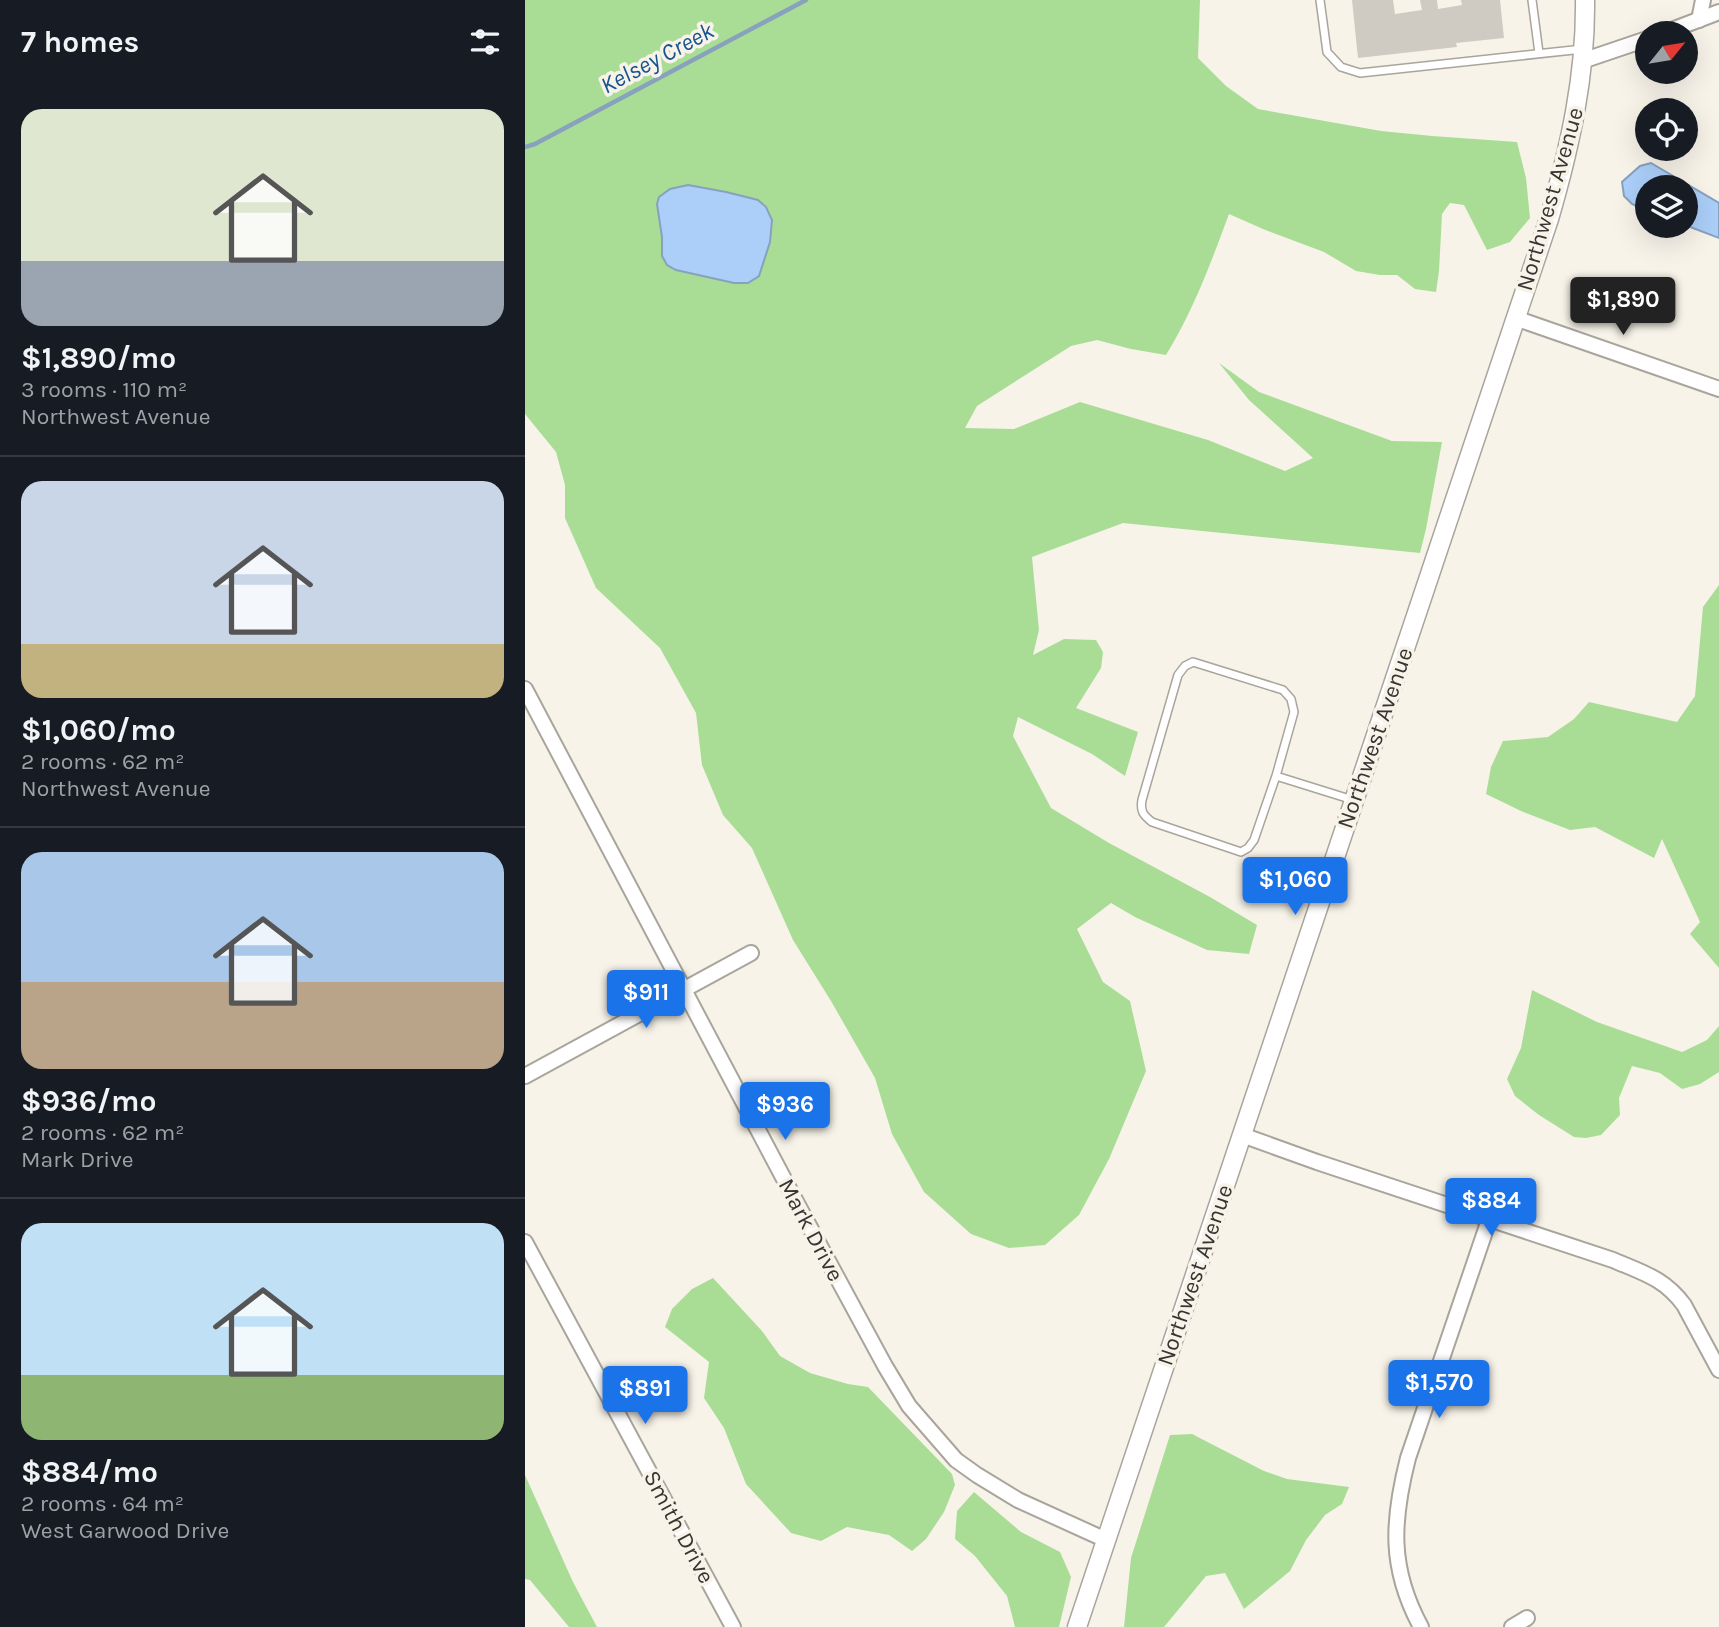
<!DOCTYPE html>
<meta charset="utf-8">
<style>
body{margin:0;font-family:Karla,sans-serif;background:#242831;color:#f1f3f6;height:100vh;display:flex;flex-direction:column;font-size:26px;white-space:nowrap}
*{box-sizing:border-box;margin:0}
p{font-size:23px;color:#9ea1a6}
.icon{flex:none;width:38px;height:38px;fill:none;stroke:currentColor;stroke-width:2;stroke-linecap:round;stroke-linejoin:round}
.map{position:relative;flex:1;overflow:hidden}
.side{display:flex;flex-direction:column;background:#171b24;width:525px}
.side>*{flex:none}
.needle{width:46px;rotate:60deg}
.fabs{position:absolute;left:1110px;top:21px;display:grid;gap:14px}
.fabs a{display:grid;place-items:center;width:63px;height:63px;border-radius:50%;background:#171b24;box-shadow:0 7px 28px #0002;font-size:35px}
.price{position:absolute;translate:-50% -60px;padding:0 16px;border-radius:7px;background:#1a73e8;color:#fff;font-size:23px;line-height:46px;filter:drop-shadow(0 2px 4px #0008)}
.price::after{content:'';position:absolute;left:50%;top:42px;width:21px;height:16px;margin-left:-10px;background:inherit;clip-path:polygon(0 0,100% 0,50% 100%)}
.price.current{background:#222;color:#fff}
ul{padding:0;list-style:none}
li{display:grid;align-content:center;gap:14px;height:371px;padding:0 21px}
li+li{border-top:2px solid #363941}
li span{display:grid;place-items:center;height:217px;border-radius:21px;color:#555}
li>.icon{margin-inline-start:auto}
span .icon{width:126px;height:126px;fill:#fffc;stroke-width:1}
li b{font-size:30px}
h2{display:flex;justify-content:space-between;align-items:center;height:84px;padding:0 21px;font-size:30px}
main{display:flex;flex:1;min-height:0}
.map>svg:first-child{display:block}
</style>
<main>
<section class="side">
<h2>7 homes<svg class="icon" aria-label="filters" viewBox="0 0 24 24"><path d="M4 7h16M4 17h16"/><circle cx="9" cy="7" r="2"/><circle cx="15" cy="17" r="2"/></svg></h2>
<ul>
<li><span style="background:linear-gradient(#dfe7d0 70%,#9aa5b1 0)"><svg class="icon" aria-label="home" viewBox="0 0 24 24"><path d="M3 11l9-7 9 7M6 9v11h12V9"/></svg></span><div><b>$1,890/mo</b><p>3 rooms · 110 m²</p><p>Northwest Avenue</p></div></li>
<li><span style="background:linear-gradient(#c9d6e8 75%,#c2b280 0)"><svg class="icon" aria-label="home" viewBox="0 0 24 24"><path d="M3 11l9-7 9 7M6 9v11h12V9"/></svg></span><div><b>$1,060/mo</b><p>2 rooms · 62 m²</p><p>Northwest Avenue</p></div></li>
<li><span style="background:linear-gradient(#a9c7e8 60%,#b9a48a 0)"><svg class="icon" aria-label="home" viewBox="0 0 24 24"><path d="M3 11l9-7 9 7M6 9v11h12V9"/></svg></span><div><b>$936/mo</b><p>2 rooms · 62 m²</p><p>Mark Drive</p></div></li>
<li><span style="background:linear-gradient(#bfe0f5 70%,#8fb573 0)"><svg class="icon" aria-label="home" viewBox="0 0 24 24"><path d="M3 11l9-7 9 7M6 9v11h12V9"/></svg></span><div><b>$884/mo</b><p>2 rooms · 64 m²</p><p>West Garwood Drive</p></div></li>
</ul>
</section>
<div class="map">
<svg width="1194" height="1627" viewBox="0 0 1194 1627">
<rect width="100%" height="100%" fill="#f7f3e9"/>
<g fill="#a9dd96">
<path d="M0 0H675L673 58 701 86 733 109 856 131 907 136 992 142 1001 178 1005 218 985 242 962 250 939 205 925 203 917 214 914 271 911 292 890 289 872 275H855L831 271 799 252 738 229 704 214C686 263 668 311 641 355L606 349 572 340 546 346 452 406 440 428 489 429 555 402 683 440 760 471 788 458 724 400 694 363 734 392 867 441 917 442 901 529 895 553 598 523 507 557 514 630 508 655 539 639 571 640 578 652 576 668 551 708 613 732 600 776 567 754 493 717 488 736 526 808 584 843 685 897 732 925 724 954 682 950 610 917 586 903 552 929 578 982 605 1001 621 1071 584 1159 554 1215 520 1245 484 1248 446 1234 399 1192 367 1134 350 1078 306 1001 268 940 227 848 198 815 177 765 171 713 135 648 71 588 40 518V485L31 452 0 414Z"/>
<polygon points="1194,585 1194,968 1165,934 1175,922 1137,839 1129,858 1070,827 1045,830 996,811 961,794 966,767 978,741 1023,737 1049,719 1064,702 1152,722 1170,696 1178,607"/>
<polygon points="1007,990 1072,1022 1157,1052 1182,1040 1194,1026 1194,1072 1175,1084 1157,1089 1135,1073 1107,1066 1094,1098 1095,1115 1076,1135 1061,1138 1049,1137 1014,1115 990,1096 982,1079 996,1048"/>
<polygon points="188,1278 237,1331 255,1356 285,1373 323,1384 343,1387 427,1474 430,1485 419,1512 401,1539 387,1551 364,1535 322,1527 296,1541 266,1533 221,1484 199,1428 179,1398 184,1362 140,1327 147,1309 167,1289"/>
<polygon points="667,1434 739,1471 762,1479 824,1487 817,1504 800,1515 781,1540 765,1571 719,1609 700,1573 681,1576 639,1627 599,1627 606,1558 645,1435"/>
<polygon points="0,1475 48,1582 72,1627 44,1627 5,1580 0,1579"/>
<polygon points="449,1492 496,1532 535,1552 546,1577 534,1627 490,1627 482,1596 450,1556 430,1539 432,1511"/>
</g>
<g fill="#abcff9" stroke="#88a1bd" stroke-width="2">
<polygon points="1126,163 1194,203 1194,238 1160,225 1160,187 1122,187 1122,211 1107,204 1099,196 1097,182 1115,166"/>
<polygon points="163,185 201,192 233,200 241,207 247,220 245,242 234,276 223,283 209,283 151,270 142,265 137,256 137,237 132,204 134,197 145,189"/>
</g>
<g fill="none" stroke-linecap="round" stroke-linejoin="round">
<polyline stroke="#88a1bd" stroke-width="4.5" points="0,147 10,144 281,0"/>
</g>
<polygon fill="#cfcbc2" points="827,0 868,0 870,14 897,10 895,0 912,0 913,9 937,5 936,0 975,0 979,38 931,43 932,47 833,58"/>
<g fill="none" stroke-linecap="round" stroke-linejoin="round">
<defs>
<g id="service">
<polyline points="795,0 802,52 816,67 835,73 1058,49"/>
<polyline points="1007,0 1014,53"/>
<path d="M751 776 729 840 723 848 716 852 627 822C618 815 615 811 617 800L653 675 660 666 668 662 758 690 766 699 769 712 751 776 828 800"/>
</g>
<g id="minor">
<polyline points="1174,20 1178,0"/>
<polyline points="1139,33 1194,12"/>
<polyline points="1057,61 1122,39"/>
<polyline points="990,318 1194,389"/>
<polyline points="0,689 269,1198 360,1366 384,1406 431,1460 452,1475 493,1500 581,1540"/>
<polyline points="0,1076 226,953"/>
<path d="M717 1135 792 1162 1088 1260C1118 1273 1139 1278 1159 1305L1194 1370"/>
<polyline points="0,1242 208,1627"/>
<path d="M896 1627C864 1568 867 1521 883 1458L964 1220"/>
<polyline points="987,1627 1002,1618"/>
</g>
<path id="tertiary" d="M552 1627 1024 219C1045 147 1061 75 1060 0"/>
</defs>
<use href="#service" stroke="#a9a59c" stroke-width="10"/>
<use href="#minor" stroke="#a9a59c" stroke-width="18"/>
<use href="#tertiary" stroke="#a9a59c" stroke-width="21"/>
<use href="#service" stroke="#fff" stroke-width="7"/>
<use href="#minor" stroke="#fff" stroke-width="14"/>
<use href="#tertiary" stroke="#fff" stroke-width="18"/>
</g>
<g text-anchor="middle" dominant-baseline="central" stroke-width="7" stroke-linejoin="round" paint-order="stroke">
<g font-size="23" fill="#373531" stroke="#f7f3e9">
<text transform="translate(1025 199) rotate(-74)">Northwest Avenue</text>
<text transform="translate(850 738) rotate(-71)">Northwest Avenue</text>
<text transform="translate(286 1230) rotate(62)">Mark Drive</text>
<text transform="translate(670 1275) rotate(-71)">Northwest Avenue</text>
<text transform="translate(154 1527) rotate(62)">Smith Drive</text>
</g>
<g font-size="24" font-style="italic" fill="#165390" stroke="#f7f3e9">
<text transform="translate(132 58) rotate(-28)">Kelsey Creek</text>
</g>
</g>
</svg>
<div class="fabs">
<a><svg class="needle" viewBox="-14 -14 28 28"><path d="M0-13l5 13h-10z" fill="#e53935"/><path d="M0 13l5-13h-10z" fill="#9ea1a6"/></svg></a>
<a><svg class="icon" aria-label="locate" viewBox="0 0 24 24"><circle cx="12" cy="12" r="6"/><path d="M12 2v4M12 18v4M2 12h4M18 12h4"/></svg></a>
<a><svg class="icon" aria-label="layers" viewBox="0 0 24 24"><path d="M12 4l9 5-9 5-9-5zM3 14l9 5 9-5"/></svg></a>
</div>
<b class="price current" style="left:1098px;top:337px">$1,890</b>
<b class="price" style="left:770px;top:917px">$1,060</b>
<b class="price" style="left:121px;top:1030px">$911</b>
<b class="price" style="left:260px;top:1142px">$936</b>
<b class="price" style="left:966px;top:1238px">$884</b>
<b class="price" style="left:914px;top:1420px">$1,570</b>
<b class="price" style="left:120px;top:1426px">$891</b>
</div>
</main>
